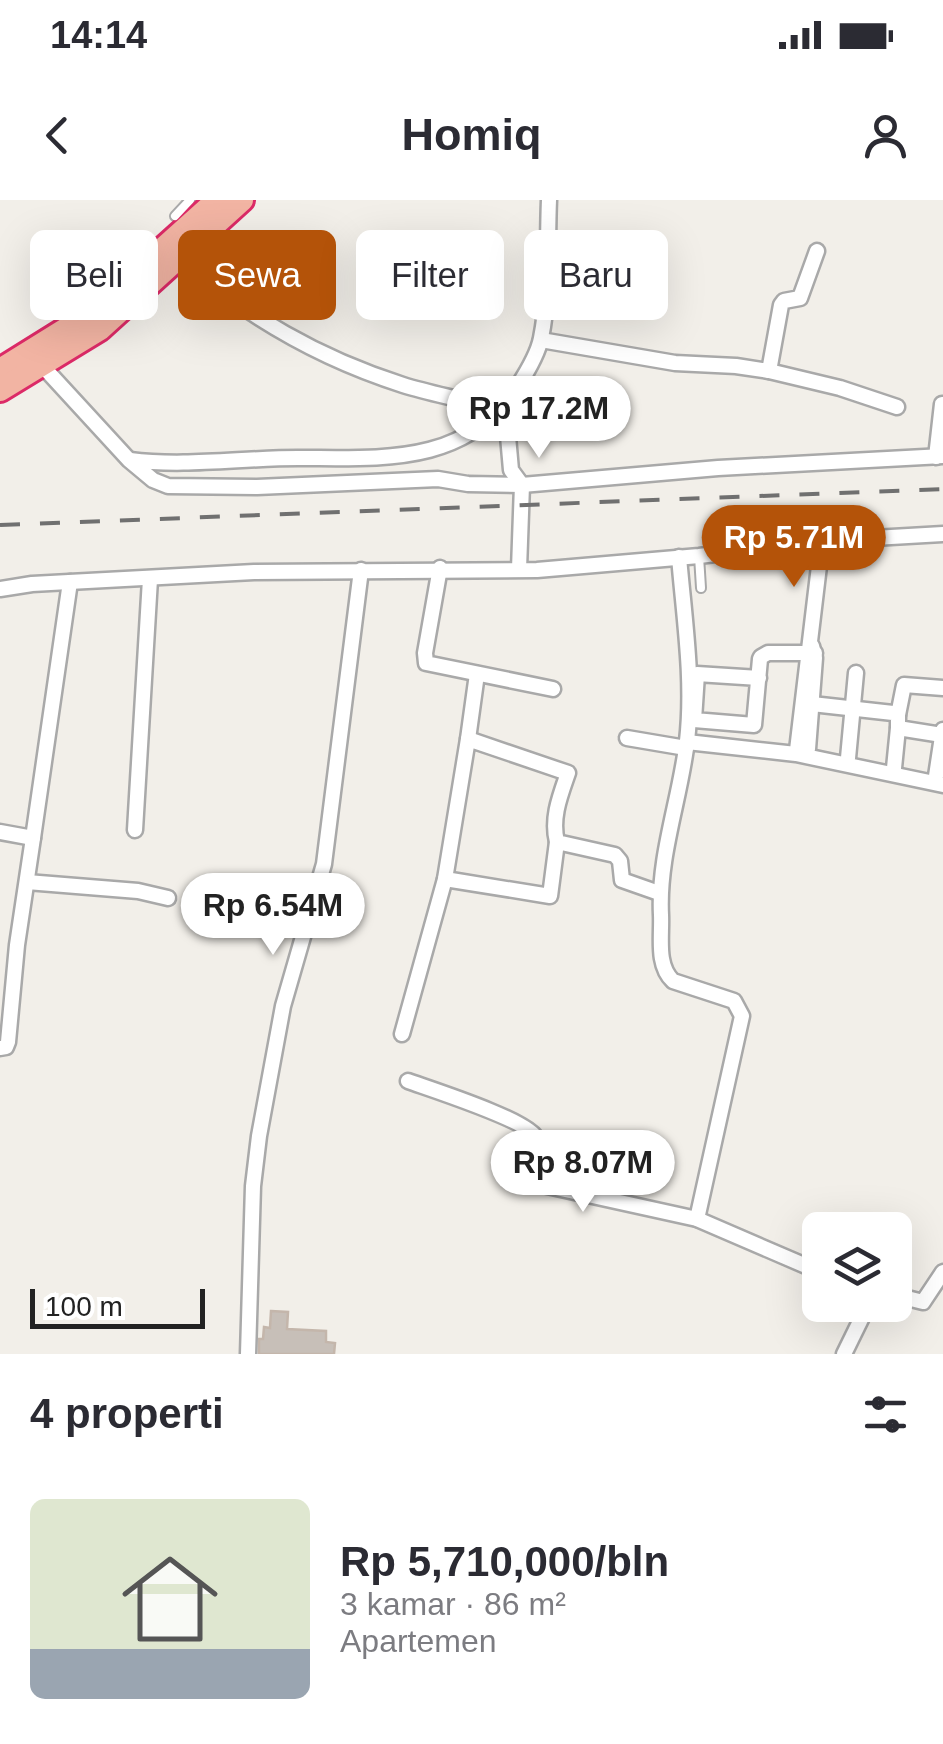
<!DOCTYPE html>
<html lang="id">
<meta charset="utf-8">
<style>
body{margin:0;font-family:Arial,sans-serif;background:#f2f2f3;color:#2b2b33;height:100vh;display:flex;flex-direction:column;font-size:38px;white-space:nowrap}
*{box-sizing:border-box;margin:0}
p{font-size:32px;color:#7c7c81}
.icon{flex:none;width:55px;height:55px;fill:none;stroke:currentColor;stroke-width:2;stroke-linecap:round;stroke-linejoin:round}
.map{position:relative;height:1154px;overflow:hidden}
.side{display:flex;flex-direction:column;background:#fff;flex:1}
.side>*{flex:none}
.guide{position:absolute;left:30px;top:30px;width:885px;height:90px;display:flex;gap:20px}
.tools{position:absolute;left:802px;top:1012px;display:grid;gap:20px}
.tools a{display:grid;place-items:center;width:110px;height:110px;border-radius:15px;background:#fff;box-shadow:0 10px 40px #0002;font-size:50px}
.scale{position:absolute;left:30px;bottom:25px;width:175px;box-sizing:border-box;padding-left:10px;border:5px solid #222;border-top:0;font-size:28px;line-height:35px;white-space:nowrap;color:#222;-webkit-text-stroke:8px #fff;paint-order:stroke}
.price{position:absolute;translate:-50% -85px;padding:0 22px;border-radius:35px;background:#fff;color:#222;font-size:32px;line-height:65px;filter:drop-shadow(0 2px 5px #0008)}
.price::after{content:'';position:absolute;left:50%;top:60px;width:30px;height:22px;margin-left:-15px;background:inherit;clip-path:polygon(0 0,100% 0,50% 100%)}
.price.selected{background:#b45309;color:#fff}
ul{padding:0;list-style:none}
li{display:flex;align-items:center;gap:30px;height:250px;padding:0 30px}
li+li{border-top:2px solid #e1e1e2}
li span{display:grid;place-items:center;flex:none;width:280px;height:200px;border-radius:15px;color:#555}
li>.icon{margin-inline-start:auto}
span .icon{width:120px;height:120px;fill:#fffc;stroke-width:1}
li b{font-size:42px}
h2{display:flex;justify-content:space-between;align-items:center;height:120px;padding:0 30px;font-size:42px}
.pill{padding:0 35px;border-radius:15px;background:#fff;box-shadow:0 10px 40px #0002;font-size:35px;line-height:90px}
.pill.selected{background:#b45309;color:#fff}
.status{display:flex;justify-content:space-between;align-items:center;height:70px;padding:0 50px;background:#fff;direction:ltr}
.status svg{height:28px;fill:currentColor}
header{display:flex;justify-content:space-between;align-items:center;height:130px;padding:0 30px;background:#fff;font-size:45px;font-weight:600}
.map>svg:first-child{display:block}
</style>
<div class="status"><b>14:14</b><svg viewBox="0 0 49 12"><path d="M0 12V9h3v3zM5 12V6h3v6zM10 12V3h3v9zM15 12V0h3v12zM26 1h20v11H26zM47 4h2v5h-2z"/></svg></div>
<header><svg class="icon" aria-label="back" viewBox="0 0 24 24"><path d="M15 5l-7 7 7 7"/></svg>Homiq<svg class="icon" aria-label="person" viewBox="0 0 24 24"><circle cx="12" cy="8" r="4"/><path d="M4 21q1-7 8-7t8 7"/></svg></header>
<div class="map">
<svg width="943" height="1154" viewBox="0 0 943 1154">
<rect width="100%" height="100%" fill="#f2efe9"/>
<polygon fill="#c7bfb8" stroke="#c4b6ab" stroke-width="2.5" points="271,1111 288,1112 287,1129 326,1131 326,1142 335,1143 334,1154 259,1154 259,1139 263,1139 264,1127 270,1128"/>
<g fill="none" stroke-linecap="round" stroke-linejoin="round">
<defs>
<g id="service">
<polyline points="175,16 190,0"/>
<polyline points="699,356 701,388"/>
</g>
<g id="minor">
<path d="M181 59C247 117 318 158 403 185 435 195 468 200 500 211L507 225 511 270 522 285 519 369"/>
<polyline points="541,140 675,163 736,166 769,171 840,188 897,207"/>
<polyline points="38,161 129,260 153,280 168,286 257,287 438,279 468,284 522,285 718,268 943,256"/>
<polyline points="769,171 781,105 784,101 800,98 817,51"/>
<polyline points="936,257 942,204"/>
<path d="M130 260C185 267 242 258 298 258 383 258 466 266 518 186 527 172 538 154 541 138 550 93 547 45 549 0"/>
<path d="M679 357C684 417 694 481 687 541 680 600 658 656 661 715 662 737 656 765 673 781L734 801 742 816 697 1019"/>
<polyline points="440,368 425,453 426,463 553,489"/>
<polyline points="0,389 32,384 254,372 537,370 699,356 822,341 943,334"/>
<polyline points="812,446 815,458 808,549 797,550 822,341"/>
<polyline points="759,478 697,474 694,520 754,525 760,459 761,457 768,453 815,453"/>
<polyline points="812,504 893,513 898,515 898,528 942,535"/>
<polyline points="898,515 904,485 943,488"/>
<polyline points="627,538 686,548"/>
<polyline points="468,539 477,474"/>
<polyline points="687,542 796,554 943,585"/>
<polyline points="848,558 856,473"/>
<polyline points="894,568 898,528"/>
<polyline points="936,576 943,530"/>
<polyline points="135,630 150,379"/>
<polyline points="0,632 33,638 17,745 8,842 6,847 0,848"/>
<polyline points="33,638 70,382"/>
<polyline points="445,679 550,696 557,642"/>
<polyline points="27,682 138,691 168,698"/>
<path d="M402 834 445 679 468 539 568 573C560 596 551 618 557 642L615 655 620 661 622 680 659 693"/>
<path d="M408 881C430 889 531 921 537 939 540 950 534 966 532 978L538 984 697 1019 820 1072"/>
<polyline points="895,1095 923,1102 943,1072"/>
<polyline points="248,1154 253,986 259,936 283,806 324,664 361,370"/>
<polyline points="844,1154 868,1105"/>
</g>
<g id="trunk">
<polyline points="0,170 90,114 217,0"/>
<polyline points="0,190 100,129 242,0"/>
</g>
</defs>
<use href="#service" stroke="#a9a9a9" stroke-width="12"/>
<use href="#minor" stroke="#a9a9a9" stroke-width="19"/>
<use href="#trunk" stroke="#dc2a67" stroke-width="28"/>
<use href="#service" stroke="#fff" stroke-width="8"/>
<use href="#minor" stroke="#fff" stroke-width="14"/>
<use href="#trunk" stroke="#f2b4a3" stroke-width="22"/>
<polyline stroke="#707070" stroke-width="4" stroke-dasharray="20 20" stroke-linecap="butt" points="0,325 943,289"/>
</g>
</svg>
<div class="tools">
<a><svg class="icon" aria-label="layers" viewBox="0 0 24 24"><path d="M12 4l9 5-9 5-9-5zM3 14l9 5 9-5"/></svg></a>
</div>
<div class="scale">100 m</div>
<b class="price" style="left:539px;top:261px">Rp 17.2M</b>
<b class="price selected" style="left:794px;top:390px">Rp 5.71M</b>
<b class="price" style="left:273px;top:758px">Rp 6.54M</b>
<b class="price" style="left:583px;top:1015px">Rp 8.07M</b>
<div class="guide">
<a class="pill">Beli</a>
<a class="pill selected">Sewa</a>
<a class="pill">Filter</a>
<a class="pill">Baru</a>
</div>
</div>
<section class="side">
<h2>4 properti<svg class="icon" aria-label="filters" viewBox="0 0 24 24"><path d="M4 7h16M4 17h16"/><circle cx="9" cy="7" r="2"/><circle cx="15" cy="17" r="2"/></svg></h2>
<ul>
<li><span style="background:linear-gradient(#dfe7d0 75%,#9aa5b1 0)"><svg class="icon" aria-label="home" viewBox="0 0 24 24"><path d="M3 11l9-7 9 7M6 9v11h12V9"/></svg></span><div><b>Rp 5,710,000/bln</b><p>3 kamar · 86 m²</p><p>Apartemen</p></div></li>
</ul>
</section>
